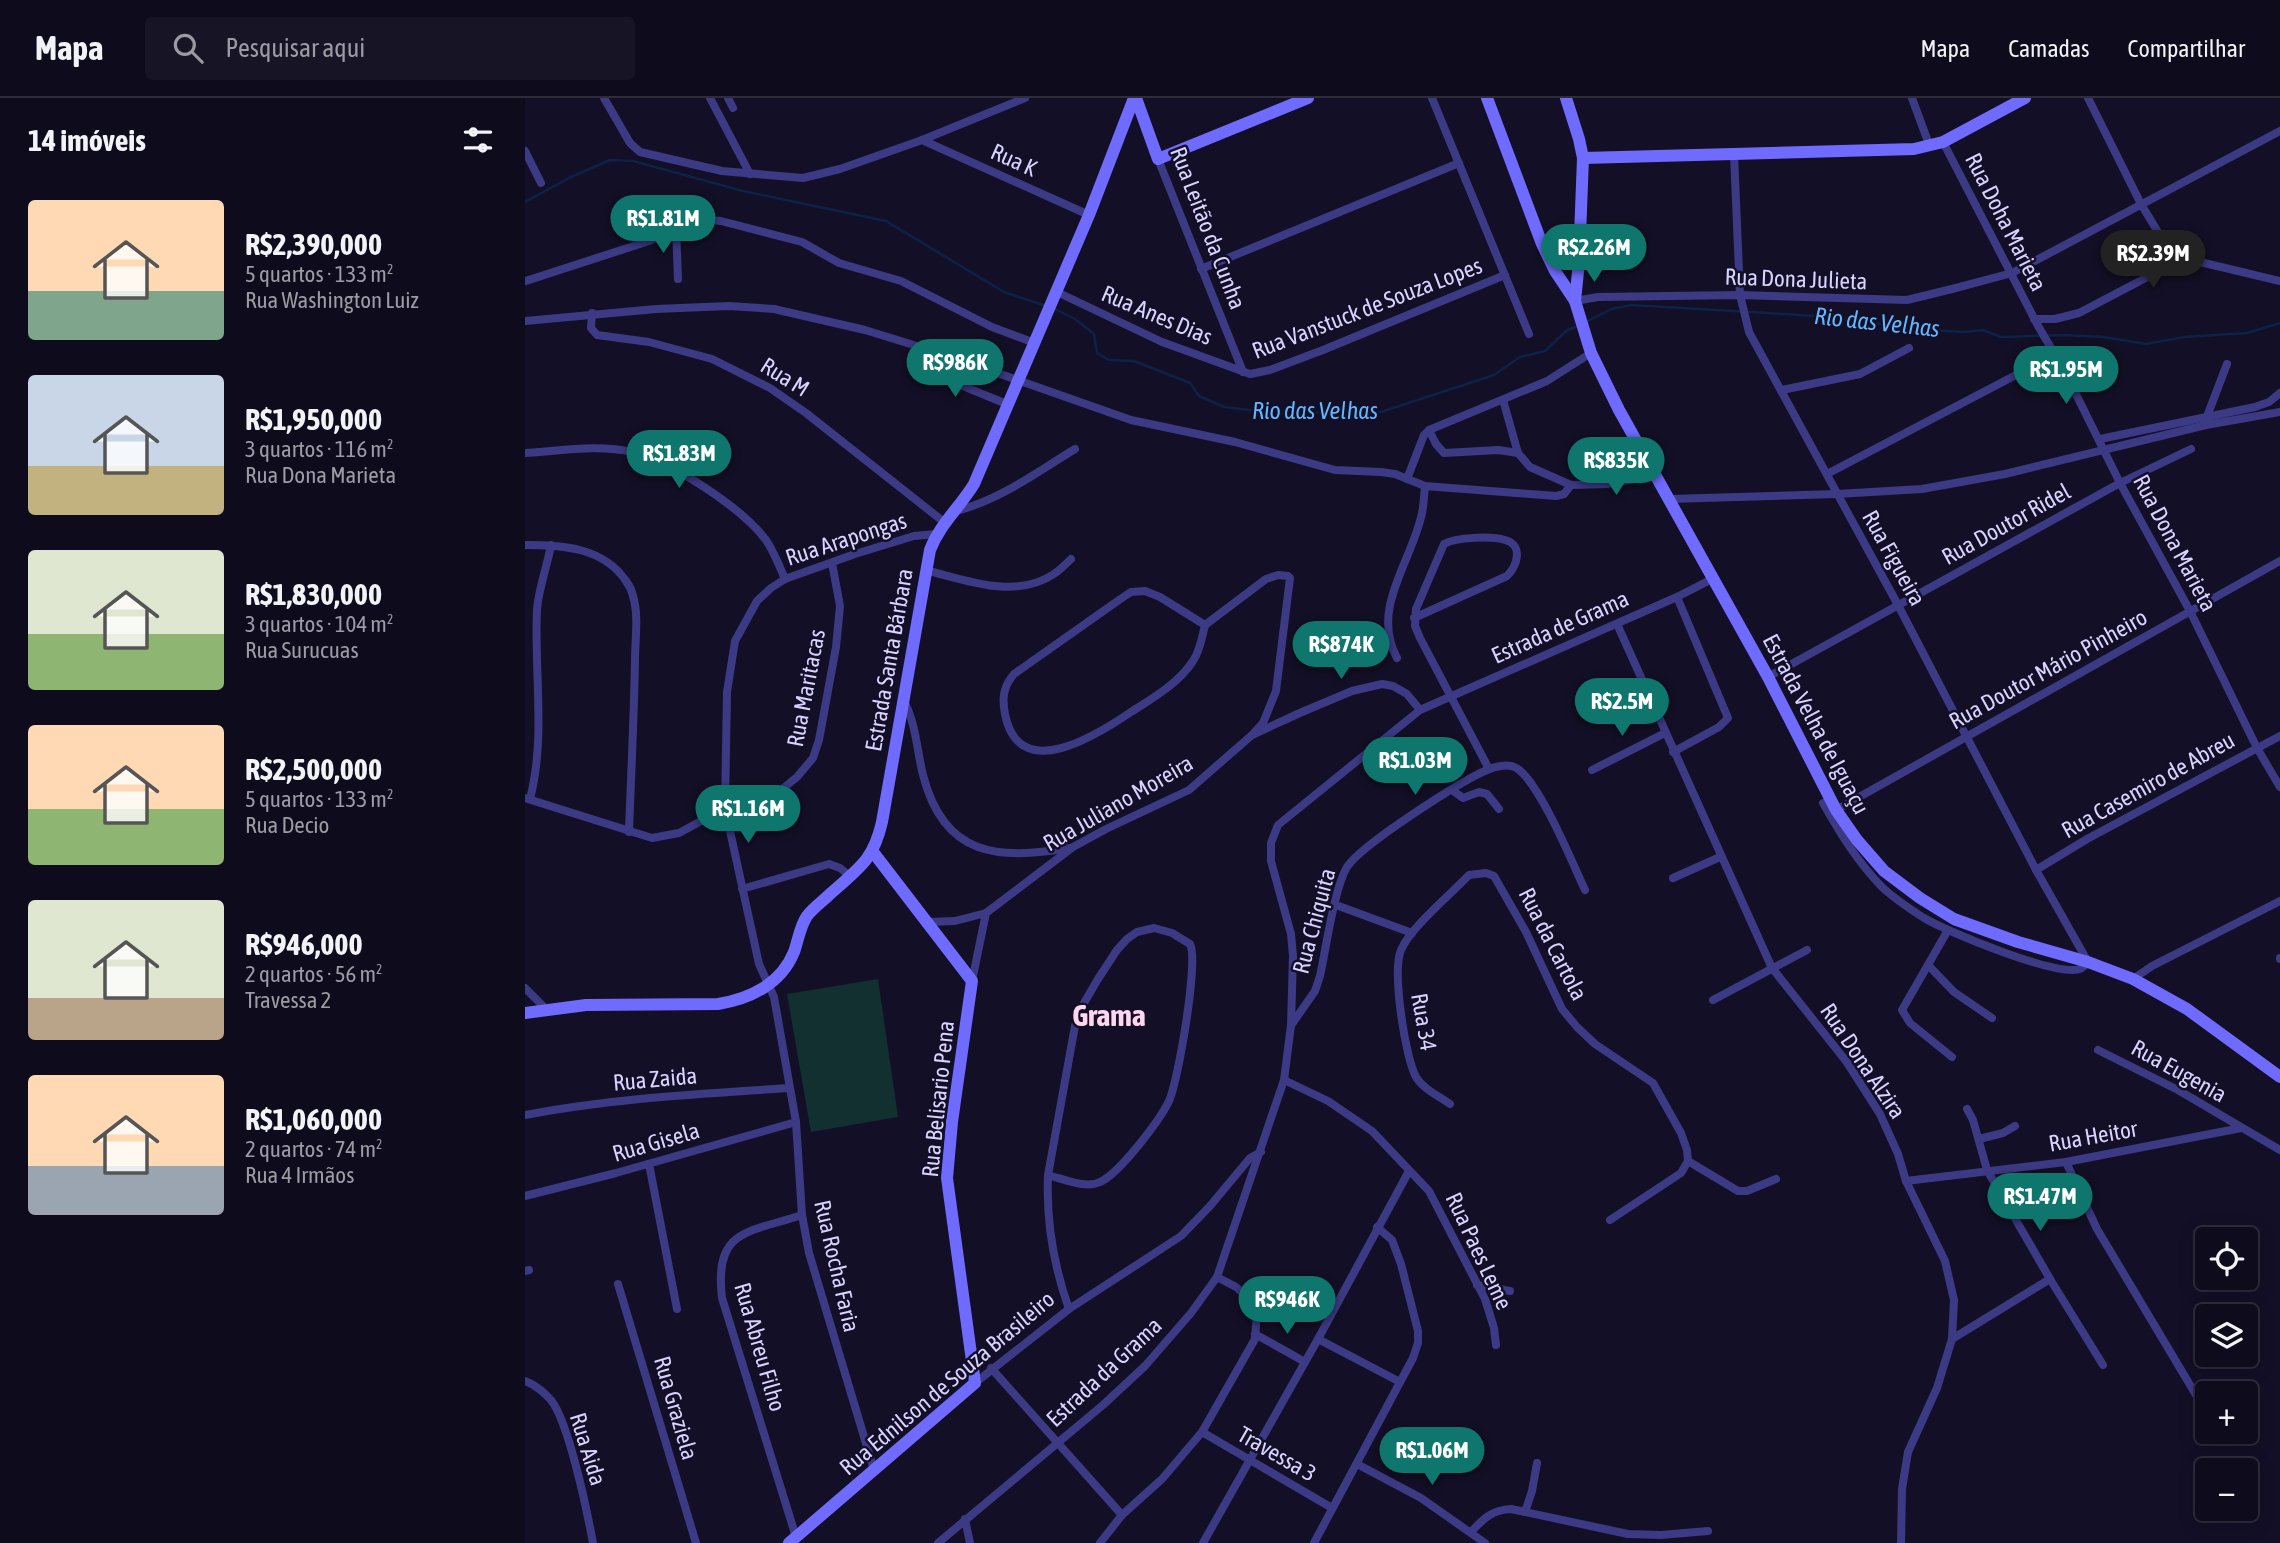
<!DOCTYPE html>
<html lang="pt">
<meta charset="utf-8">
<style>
body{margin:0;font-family:"Asap Condensed",sans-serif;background:#171425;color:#f1f3f6;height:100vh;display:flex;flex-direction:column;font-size:26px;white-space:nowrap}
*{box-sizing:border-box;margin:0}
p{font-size:23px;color:#9b9ba3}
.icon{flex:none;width:38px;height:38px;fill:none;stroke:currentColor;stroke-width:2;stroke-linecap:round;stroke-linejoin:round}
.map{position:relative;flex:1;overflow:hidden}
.drawer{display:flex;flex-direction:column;background:#0e0b1c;width:525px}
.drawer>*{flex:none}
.controls{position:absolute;left:1670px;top:1129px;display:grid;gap:14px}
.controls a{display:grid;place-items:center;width:63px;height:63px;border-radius:7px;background:#0e0b1c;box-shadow:0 4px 18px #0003,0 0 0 2px #2e2b3b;font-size:35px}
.price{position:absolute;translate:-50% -60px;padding:0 16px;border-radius:24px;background:#0f766e;color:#fff;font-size:23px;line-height:46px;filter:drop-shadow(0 2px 4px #0008)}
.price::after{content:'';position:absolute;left:50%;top:42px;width:21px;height:16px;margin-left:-10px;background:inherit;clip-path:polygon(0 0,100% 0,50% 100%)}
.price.selected{background:#222;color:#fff}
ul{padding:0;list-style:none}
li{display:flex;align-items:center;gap:21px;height:175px;padding:0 28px}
li span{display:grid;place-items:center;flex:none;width:196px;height:140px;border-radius:7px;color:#555}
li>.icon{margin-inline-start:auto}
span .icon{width:84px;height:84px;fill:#fffc;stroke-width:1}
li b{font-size:30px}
h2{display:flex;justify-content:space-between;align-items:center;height:84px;padding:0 28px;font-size:30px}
header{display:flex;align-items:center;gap:42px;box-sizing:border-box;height:98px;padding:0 35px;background:#0e0b1c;border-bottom:2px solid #2e2b3b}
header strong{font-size:33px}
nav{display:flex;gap:38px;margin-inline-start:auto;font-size:24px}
.search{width:490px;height:63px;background:#171425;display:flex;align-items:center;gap:18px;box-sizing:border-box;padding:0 24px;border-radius:7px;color:#9b9ba3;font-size:26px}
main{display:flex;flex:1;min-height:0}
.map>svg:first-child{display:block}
</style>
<header>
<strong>Mapa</strong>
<div class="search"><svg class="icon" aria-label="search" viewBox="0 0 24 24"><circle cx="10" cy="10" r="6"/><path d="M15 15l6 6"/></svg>Pesquisar aqui</div>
<nav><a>Mapa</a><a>Camadas</a><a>Compartilhar</a></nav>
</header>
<main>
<section class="drawer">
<h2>14 imóveis<svg class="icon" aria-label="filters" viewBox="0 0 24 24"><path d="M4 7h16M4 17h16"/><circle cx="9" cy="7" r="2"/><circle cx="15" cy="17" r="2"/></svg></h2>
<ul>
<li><span style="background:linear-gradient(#ffd9b3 65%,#7fa58c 0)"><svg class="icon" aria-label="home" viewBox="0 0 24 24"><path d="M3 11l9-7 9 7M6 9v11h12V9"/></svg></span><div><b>R$2,390,000</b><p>5 quartos · 133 m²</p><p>Rua Washington Luiz</p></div></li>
<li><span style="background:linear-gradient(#c9d6e8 65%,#c2b280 0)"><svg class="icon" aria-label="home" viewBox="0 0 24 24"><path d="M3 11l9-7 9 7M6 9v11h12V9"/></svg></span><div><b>R$1,950,000</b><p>3 quartos · 116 m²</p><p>Rua Dona Marieta</p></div></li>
<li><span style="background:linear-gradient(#dfe7d0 60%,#8fb573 0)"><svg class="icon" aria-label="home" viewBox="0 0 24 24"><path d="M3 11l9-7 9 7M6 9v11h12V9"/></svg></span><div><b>R$1,830,000</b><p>3 quartos · 104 m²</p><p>Rua Surucuas</p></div></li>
<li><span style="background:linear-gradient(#ffd9b3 60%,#8fb573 0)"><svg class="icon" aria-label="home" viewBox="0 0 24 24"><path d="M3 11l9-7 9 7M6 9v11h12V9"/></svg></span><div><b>R$2,500,000</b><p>5 quartos · 133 m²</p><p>Rua Decio</p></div></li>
<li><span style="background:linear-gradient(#dfe7d0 70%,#b9a48a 0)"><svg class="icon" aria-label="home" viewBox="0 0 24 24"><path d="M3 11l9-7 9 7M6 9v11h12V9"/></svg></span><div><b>R$946,000</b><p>2 quartos · 56 m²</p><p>Travessa 2</p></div></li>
<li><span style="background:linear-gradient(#ffd9b3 65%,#9aa5b1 0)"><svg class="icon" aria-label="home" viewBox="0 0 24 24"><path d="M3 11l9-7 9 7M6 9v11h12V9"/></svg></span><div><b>R$1,060,000</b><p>2 quartos · 74 m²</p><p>Rua 4 Irmãos</p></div></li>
</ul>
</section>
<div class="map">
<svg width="1755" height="1445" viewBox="0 0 1755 1445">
<rect width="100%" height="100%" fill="#130f26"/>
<polygon fill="#12302f" points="353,881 373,1019 286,1034 262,896"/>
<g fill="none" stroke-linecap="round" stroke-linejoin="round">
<g stroke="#0c2248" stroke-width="2.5">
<polyline points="0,104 46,79 85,62 108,63 218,93 361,123 479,194 521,208"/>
<polyline points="528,210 550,221 569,236 572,255 584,262 609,263 665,285 674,298 699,309 761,316 793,314 828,316 856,314 969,277 995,259 1020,253 1041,233 1055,227"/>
<polyline points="1061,224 1086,211 1106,207 1309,219 1389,231 1438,234 1458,232 1476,239 1538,237 1579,239 1621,246 1659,239 1722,235 1755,225"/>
</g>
<g stroke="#3d3a85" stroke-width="8">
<polyline points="79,0 105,45 115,54 197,73 278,80 315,71 397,42 500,0"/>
<polyline points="185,0 225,76"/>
<polyline points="203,0 208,10"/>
<polyline points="907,0 1004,236"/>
<polyline points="1387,0 1405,49"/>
<polyline points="1563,0 1616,106 1651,164"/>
<polyline points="397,42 564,117"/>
<polyline points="1418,44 1512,226 1541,276 1595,385 1665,513 1732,650 1755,689"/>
<polyline points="0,53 16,85"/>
<path d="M1209 56 1215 197 1224 234 1373 507 1511 772 1563 864C1562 866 1557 870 1555 871 1531 879 1423 834 1399 820 1385 811 1368 800 1356 788 1332 763 1315 735 1298 705"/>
<polyline points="633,61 718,274"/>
<polyline points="151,131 153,181"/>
<polyline points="676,171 934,65"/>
<polyline points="1,183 124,143 167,123 174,121 196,123 277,144 314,165 376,183 467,229 510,245"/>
<polyline points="532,194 637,244 725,276 745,272 798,252 980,177"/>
<polyline points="1050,203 1073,199 1215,197 1382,202 1427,191 1487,175 1755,33"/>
<polyline points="67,215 66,230 72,237 124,244 187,261 245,290 281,315 419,424"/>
<polyline points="1509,221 1530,221 1554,215 1651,164 1671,163 1755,183"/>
<polyline points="0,223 131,211 204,208 249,211 340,232 421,257 606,322 710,344 810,372 856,374 870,376 900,388 1031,398 1039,396 1046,387"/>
<polyline points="387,267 484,307"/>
<polyline points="1257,292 1335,276 1384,250"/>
<polyline points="978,302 993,355"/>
<polyline points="1681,321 1702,266"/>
<polyline points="904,332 911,346 919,355 973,352 993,355 1005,369 1046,387 1082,386 1109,381 1129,374"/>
<polyline points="1575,341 1730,309 1744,304 1755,295"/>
<path d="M0 355C35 353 73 346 107 354 146 363 217 410 241 442 249 454 254 467 260 481"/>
<polyline points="1302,376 1529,257"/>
<polyline points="882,381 899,337 904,332 1022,283 1066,255"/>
<polyline points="1144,401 1312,396 1397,391 1480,376 1681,327 1755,314"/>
<path d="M431 413C475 402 512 374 550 351"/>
<path d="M0 447C37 447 78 449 101 483 104 487 107 493 108 498 114 518 110 542 110 562 109 620 106 677 104 734"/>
<path d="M400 472C441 482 490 502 529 476 535 472 541 466 546 461"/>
<path d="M620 493 635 499 680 527C677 539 675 553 668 563 654 585 628 600 606 614 572 637 494 687 480 616 477 600 478 589 489 576L594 502 606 494Z"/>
<path d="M889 520 982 478C992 468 999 447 980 442 967 438 931 439 919 446L891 511 890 528 895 540 964 671"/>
<polyline points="1092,526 1247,870 1321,963 1355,1016 1373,1056 1381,1083 1420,1163 1429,1202 1427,1241 1412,1290 1383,1354 1377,1391 1376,1445"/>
<polyline points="680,527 741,481 753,477 763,478 765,480 751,593 738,625 729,635"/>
<path d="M872 560C845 510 887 464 897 415 899 406 899 397 900 388"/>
<polyline points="1243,579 1595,385 1666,351"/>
<path d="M380 605C391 627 392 653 398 677 419 759 473 762 545 750"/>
<polyline points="1148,654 1194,629 1203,620 1152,499"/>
<polyline points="1067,672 1140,635"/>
<polyline points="927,692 938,700 954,694 962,696 974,711"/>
<polyline points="0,700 127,740 154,735 200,710 229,707 250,697 272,679 288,660 294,642 311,549 315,508 307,465"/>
<path d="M5 701C21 639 9 575 12 511 14 489 22 469 26 447"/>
<polyline points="1311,712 1755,463"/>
<polyline points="1511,772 1562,741 1755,638"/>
<polyline points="1148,780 1195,759"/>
<polyline points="217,791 304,766 315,770 325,778"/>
<polyline points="811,807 887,835"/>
<polyline points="403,824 430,823 461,815 548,749 581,731 664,692 727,637 777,614 827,593 857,586 868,588 882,596 895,612"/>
<polyline points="1423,832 1377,912 1385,925 1427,959"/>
<polyline points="1755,860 1755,861"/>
<polyline points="1403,867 1429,894 1467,920"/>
<polyline points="1608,881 1627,868 1755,803"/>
<polyline points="447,883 461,815"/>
<polyline points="0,890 22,912"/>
<polyline points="1188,902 1282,852"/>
<path d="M767 926 790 893 795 878C801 851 809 791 822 769 836 747 936 683 962 672 971 668 985 665 993 671 1016 688 1047 764 1060 792"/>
<polyline points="1573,952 1653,992 1755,1052"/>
<polyline points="759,982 803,1003 847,1033 904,1093 960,1201 969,1230 971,1247"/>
<path d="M925 1006C914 998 898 991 891 979 880 959 867 873 876 852 885 830 926 796 944 777L961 775 969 778 1001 834 1037 911 1052 929 1070 946 1128 985 1156 1035 1162 1052 1163 1063 1156 1075 1085 1122"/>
<polyline points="1442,1011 1448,1022 1462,1072 1525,1181 1578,1267"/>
<path d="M0 1017C88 1000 176 996 265 990"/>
<polyline points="1454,1041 1478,1035 1490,1028"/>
<polyline points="1163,1063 1213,1093 1222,1093 1251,1081"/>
<polyline points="1541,1064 1572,1131 1674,1302"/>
<polyline points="124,1066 152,1211"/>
<path d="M523 1077C538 1081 561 1091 575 1084 594 1076 635 1022 644 1003 653 984 674 862 665 846L647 835 629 830 612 834 602 841 592 852 573 881 559 905 550 928 523 1077C521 1124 528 1166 544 1211"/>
<polyline points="1381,1083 1541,1064 1716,1030"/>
<polyline points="0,1098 91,1075 271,1024"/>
<polyline points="0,1173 4,1172"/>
<polyline points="93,1186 171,1445"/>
<polyline points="952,1187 985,1193"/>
<polyline points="730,1236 780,1264"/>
<polyline points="793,1241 875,1284"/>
<polyline points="1427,1241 1525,1181"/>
<polyline points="466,1270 597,1417"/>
<path d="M0 1283C9 1286 20 1295 26 1302 44 1325 62 1413 68 1445"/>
<polyline points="450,1285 544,1211 656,1138 685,1108 725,1060 736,1054"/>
<polyline points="677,1334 807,1410"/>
<polyline points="832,1366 896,1400 960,1445"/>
<polyline points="349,1372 284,1155 277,1117 271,1024 249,899 234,866 200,710 202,594 210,543 232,503 246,490 260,481 330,456 389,438 411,436"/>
<polyline points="1000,1414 1007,1393 1012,1365"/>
<polyline points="440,1421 445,1445"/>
<path d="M946 1434C959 1420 967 1412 986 1411L1103 1436 1136 1437 1183 1433"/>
<path d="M271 1439 197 1200C189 1131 222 1135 277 1117"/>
<polyline points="413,1445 578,1307 620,1268 666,1215 692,1179 759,982 766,927 768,858 766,836 746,763 746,745 753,727 895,612 1152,499 1189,480"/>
<polyline points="575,1445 597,1417 637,1381 677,1334 730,1241 732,1214 726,1202 711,1189 692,1179"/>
<polyline points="678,1445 793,1241 884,1073"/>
<polyline points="789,1445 888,1260 893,1245 893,1233 876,1166 867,1142 852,1129"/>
</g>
<g stroke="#6f6bff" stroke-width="12">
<polyline points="611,0 633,61 783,0"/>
<polyline points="962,0 1017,146 1030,173 1050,203 1066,255 1094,312 1243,579 1311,712 1332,742 1359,773 1395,800 1429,821 1493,844 1563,864 1608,881 1662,911 1755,979"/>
<polyline points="1041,0 1054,41 1058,60 1054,164 1050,203"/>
<polyline points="1058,60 1389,51 1418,44 1500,0"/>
<path d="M0 915 61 907 193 906C225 901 256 886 269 854 273 843 275 828 282 818 288 810 298 803 305 796 334 770 348 763 357 724L405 452C415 426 435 409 449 386L564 117 609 0"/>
<polyline points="264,1445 450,1285 422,1080 427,1024 447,883 348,754"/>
</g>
</g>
<g text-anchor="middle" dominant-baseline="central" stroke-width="5" stroke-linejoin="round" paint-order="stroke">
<g font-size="23" fill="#d9d4ff" stroke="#130f26">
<text transform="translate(489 62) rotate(24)">Rua K</text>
<text transform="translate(1481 124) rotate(63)">Rua Doha Marieta</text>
<text transform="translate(683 130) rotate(69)">Rua Leitão da Cunha</text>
<text transform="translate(1271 181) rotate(2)">Rua Dona Julieta</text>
<text transform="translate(842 210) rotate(-21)">Rua Vanstuck de Souza Lopes</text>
<text transform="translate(632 217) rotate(23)">Rua Anes Dias</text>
<text transform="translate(260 279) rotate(32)">Rua M</text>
<text transform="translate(1481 426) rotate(-29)">Rua Doutor Ridel</text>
<text transform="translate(321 441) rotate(-18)">Rua Arapongas</text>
<text transform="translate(1650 445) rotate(62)">Rua Dona Marieta</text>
<text transform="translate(1369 460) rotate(61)">Rua Figueira</text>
<text transform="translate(1035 529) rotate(-24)">Estrada de Grama</text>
<text transform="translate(364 562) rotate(-80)">Estrada Santa Bárbara</text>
<text transform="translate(1523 571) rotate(-29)">Rua Doutor Mário Pinheiro</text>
<text transform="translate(281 590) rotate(-79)">Rua Maritacas</text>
<text transform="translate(1291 626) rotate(62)">Estrada Velha de Iguaçu</text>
<text transform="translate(1623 687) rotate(-29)">Rua Casemiro de Abreu</text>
<text transform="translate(593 705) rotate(-30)">Rua Juliano Moreira</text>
<text transform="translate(789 823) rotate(-75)">Rua Chiquita</text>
<text transform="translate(1028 846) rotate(63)">Rua da Cartola</text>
<text transform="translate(899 924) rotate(80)">Rua 34</text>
<text transform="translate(1338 963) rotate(56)">Rua Dona Alzira</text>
<text transform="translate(1654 973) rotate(29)">Rua Eugenia</text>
<text transform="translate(130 981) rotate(-5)">Rua Zaida</text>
<text transform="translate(413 1001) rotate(-84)">Rua Belisario Pena</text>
<text transform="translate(1568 1038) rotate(-10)">Rua Heitor</text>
<text transform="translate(131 1044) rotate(-16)">Rua Gisela</text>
<text transform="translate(954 1153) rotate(65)">Rua Paes Leme</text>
<text transform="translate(312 1168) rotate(77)">Rua Rocha Faria</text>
<text transform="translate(235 1249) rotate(74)">Rua Abreu Filho</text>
<text transform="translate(579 1274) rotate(-43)">Estrada da Grama</text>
<text transform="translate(422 1285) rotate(-40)">Rua Ednilson de Souza Brasileiro</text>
<text transform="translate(151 1310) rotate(74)">Rua Graziela</text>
<text transform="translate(63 1351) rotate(73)">Rua Aida</text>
<text transform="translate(752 1356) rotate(30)">Travessa 3</text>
</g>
<g font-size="24" font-style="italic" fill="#62b6ff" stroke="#130f26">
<text transform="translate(1352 224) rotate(6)">Rio das Velhas</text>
<text x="790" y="312">Rio das Velhas</text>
</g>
<g font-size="30" font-weight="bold" fill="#ffd6f0" stroke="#130f26">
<text x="584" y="917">Grama</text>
</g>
</g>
</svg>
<div class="controls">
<a><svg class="icon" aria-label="locate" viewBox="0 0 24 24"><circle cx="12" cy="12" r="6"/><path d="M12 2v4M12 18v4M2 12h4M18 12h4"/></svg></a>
<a><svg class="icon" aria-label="layers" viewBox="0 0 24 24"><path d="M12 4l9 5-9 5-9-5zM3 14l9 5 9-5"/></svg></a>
<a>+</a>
<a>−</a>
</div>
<b class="price" style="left:138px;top:157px">R$1.81M</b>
<b class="price" style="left:1069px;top:186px">R$2.26M</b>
<b class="price selected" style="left:1628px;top:192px">R$2.39M</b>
<b class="price" style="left:430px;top:301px">R$986K</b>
<b class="price" style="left:1541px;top:308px">R$1.95M</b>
<b class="price" style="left:154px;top:392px">R$1.83M</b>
<b class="price" style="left:1091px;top:399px">R$835K</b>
<b class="price" style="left:816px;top:583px">R$874K</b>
<b class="price" style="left:1097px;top:640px">R$2.5M</b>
<b class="price" style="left:890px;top:699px">R$1.03M</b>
<b class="price" style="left:223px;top:747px">R$1.16M</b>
<b class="price" style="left:1515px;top:1135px">R$1.47M</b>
<b class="price" style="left:762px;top:1238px">R$946K</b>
<b class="price" style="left:907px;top:1389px">R$1.06M</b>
</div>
</main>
